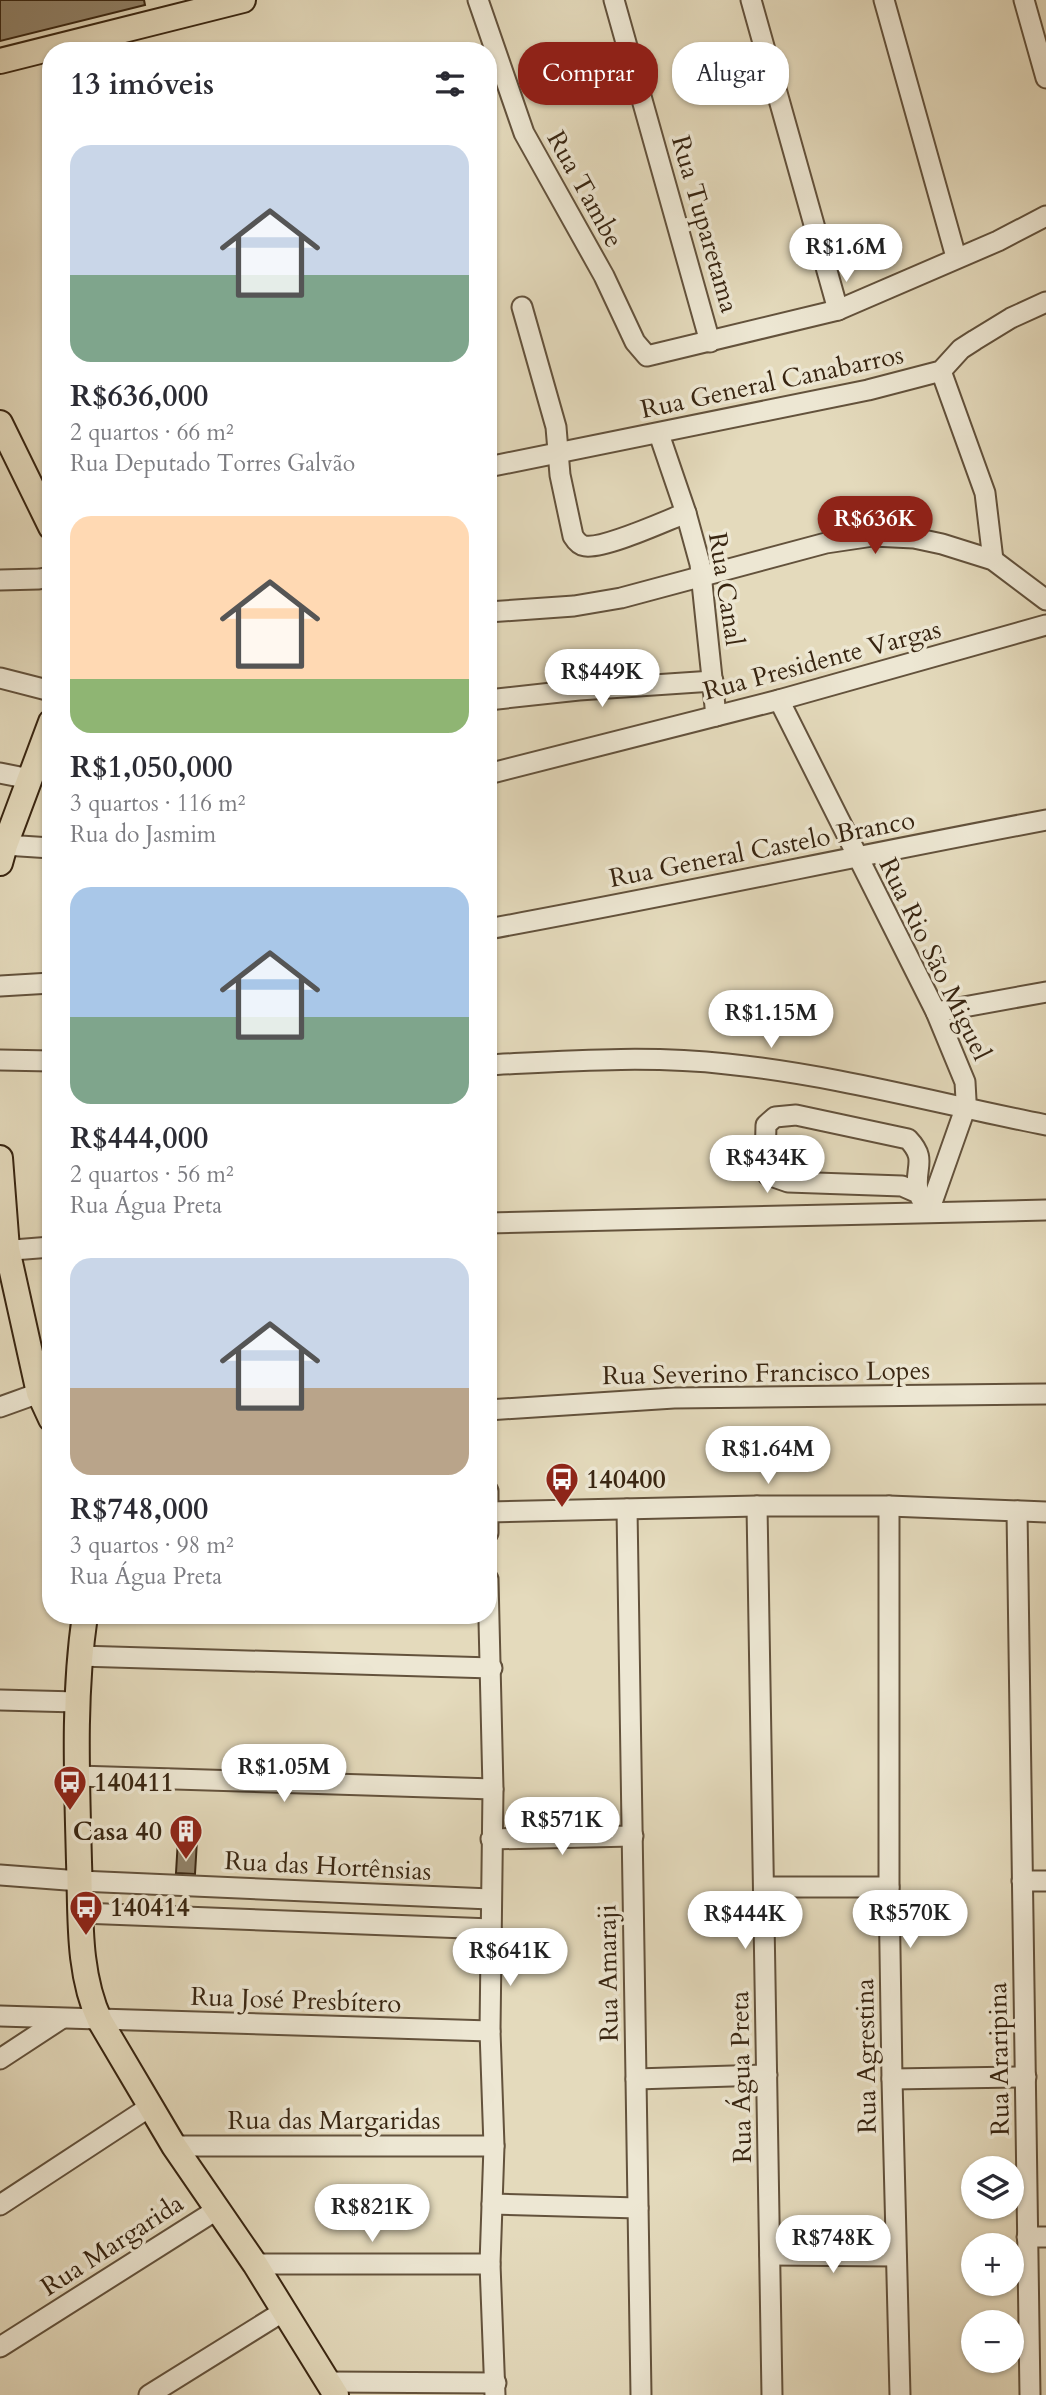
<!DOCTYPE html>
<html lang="pt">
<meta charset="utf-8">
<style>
body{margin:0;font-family:Cardo,serif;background:#f7f7f7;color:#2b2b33;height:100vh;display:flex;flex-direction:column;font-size:26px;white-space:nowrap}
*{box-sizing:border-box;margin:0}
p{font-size:23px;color:#7c7c81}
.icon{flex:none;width:38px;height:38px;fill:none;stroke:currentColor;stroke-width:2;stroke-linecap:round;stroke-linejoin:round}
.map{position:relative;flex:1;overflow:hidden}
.sheet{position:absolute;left:42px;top:42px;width:455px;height:1582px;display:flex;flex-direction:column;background:#fff;border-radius:28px;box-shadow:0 2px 5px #0004}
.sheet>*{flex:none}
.banner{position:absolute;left:518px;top:42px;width:422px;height:63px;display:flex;gap:14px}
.controls{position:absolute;left:961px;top:2156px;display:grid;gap:14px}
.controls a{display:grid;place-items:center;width:63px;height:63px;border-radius:50%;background:#fff;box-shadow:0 2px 5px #0004;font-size:35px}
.price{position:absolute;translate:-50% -60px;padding:0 16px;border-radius:24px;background:#fff;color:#222;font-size:23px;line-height:46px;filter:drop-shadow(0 2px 4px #0008)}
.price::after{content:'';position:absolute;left:50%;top:42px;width:21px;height:16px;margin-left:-10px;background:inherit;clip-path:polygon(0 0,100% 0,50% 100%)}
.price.on{background:#8f2418;color:#fff}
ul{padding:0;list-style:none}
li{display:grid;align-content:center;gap:14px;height:371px;padding:0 28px}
li span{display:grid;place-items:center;height:217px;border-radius:21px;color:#555}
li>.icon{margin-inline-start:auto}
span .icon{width:126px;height:126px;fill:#fffc;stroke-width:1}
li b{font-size:30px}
h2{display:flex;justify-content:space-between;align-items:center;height:84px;padding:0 28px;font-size:30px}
.pill{padding:0 24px;border-radius:28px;background:#fff;box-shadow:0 2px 5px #0004;font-size:24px;line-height:63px}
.pill.on{background:#8f2418;color:#fff}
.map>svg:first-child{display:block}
</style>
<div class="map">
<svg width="1046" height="2395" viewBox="0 0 1046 2395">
<rect width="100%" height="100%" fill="#e4dabc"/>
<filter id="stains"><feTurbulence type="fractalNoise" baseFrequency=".00286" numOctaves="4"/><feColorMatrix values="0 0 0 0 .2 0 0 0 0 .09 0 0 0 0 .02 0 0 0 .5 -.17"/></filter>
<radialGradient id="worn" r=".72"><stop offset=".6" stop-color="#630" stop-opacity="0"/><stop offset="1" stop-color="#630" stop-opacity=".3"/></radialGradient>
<g fill="#91836a" stroke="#382511" stroke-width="2">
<polygon points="0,0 144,0 145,5 0,41"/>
<polygon points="178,1839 197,1840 195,1874 176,1873"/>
</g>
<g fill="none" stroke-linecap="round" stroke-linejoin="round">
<defs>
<g id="minor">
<polyline points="478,0 524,133 604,276 635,342 647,356 838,310 998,241 1046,216"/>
<polyline points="614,0 710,342"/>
<polyline points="751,0 838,310"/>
<polyline points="884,0 956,257"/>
<polyline points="1024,0 1046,78"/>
<path d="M522 307 556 427 560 475 573 536C576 541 579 545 585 546 605 549 665 521 686 513"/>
<polyline points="941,371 985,493 993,560"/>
<polyline points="659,434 686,513 700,564 716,716"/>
<polyline points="488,467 868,390 941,371 961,349 975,340 1011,318 1046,302"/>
<polyline points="0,580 39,579 51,577"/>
<polyline points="488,612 574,606 621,598 826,543 873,536 914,538 942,544 993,560 1046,600"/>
<polyline points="0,678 51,691"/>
<polyline points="488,700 579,690 713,681"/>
<polyline points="779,700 936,1012 965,1082 966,1100 965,1109 929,1211"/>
<polyline points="0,773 30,779"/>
<polyline points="488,774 779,700 1046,625"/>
<polyline points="5,845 51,848"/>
<path d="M488 929C675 895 860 855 1046 820"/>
<polyline points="0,986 51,983"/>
<polyline points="936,1012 1046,992"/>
<polyline points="0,1060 51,1061"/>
<path d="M488 1065C567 1061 648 1055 727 1064 835 1075 940 1104 1046 1125"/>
<path d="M918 1193 902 1186 788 1182 768 1175 765 1165 766 1125 775 1117 796 1115 908 1139C928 1160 914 1167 918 1191 919 1198 925 1205 929 1211"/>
<polyline points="488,1223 1046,1210"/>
<polyline points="0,1251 51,1247"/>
<polyline points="0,1407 39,1393"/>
<polyline points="488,1410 674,1398 1046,1394"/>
<polyline points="488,1491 488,1533"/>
<polyline points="757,1506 772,2395"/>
<polyline points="889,1506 889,1887 892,2079 900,2395"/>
<polyline points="627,1509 641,2395"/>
<polyline points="1017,1511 1030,2395"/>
<polyline points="489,1512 757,1506 889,1506 1046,1512"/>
<polyline points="488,1579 493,1789 490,2031 494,2146 490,2264 495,2395"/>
<polyline points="79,1656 492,1668"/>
<polyline points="0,1700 77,1702"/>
<polyline points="77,1776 493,1789"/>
<polyline points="491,1839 633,1836"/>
<polyline points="0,1875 80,1881 490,1899"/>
<polyline points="1022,1881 1046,1881"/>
<polyline points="764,1887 889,1887"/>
<polyline points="81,1913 491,1929"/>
<polyline points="0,2016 490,2031"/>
<polyline points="0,2059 61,2019"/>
<polyline points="636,2079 767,2075"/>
<polyline points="892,2079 1026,2077"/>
<polyline points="174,2146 494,2146"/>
<polyline points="492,2204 638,2208"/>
<polyline points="0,2205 151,2106"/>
<polyline points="1027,2237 1046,2237"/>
<polyline points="770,2255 896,2256"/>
<polyline points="255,2264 490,2264"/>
<polyline points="0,2347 218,2209"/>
<polyline points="328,2382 496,2383"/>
<polyline points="149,2395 284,2311"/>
</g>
<g id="major">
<polyline points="0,61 243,0"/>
<polyline points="0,423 51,527"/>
<polyline points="0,863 5,845 51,722"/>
<polyline points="0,1158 7,1249 39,1393 51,1419"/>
<path d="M85 1615C73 1697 77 1780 79 1862 81 1914 77 1972 100 2021L174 2146 255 2264 336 2395"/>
</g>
</defs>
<use href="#minor" stroke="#63523c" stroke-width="23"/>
<use href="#major" stroke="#382511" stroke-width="28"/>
<use href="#minor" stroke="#ede7d3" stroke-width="19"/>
<use href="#major" stroke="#e4dabc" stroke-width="24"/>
</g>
<defs>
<symbol id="bus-pin" viewBox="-11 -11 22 30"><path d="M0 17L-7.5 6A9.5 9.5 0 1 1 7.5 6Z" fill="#8f2418" stroke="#ede7d3"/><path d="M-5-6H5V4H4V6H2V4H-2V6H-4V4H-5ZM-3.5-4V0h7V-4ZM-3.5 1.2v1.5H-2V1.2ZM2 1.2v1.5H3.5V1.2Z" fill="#fff"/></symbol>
<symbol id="building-pin" viewBox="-11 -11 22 30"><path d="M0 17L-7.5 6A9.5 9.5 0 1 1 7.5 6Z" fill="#8f2418" stroke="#ede7d3"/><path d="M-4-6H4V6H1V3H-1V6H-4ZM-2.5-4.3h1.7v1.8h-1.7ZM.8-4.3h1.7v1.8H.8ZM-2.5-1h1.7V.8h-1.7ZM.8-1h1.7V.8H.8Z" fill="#fff"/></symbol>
</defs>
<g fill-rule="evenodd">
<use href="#bus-pin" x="543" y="1460" width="38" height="52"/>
<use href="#bus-pin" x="51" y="1763" width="38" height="52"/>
<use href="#building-pin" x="167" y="1812" width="38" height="52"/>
<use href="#bus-pin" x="67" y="1888" width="38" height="52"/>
</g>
<g text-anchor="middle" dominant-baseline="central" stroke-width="7" stroke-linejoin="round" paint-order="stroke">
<g font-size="26" fill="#382511" stroke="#ede7d3">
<text transform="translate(585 189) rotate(61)">Rua Tambe</text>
<text transform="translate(705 224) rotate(74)">Rua Tuparetama</text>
<text transform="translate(772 382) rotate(-12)">Rua General Canabarros</text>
<text transform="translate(726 589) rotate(81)">Rua Canal</text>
<text transform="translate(822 660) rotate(-15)">Rua Presidente Vargas</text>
<text transform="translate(762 849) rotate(-11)">Rua General Castelo Branco</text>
<text transform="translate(935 959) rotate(64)">Rua Rio São Miguel</text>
<text transform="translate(766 1373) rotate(-1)">Rua Severino Francisco Lopes</text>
<text transform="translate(328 1866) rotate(3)">Rua das Hortênsias</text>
<text transform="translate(608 1973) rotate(-91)">Rua Amaraji</text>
<text transform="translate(296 2000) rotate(2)">Rua José Presbítero</text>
<text transform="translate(866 2056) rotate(-91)">Rua Agrestina</text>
<text transform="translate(999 2059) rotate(-91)">Rua Araripina</text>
<text transform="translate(741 2077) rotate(-91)">Rua Água Preta</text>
<text x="334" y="2120">Rua das Margaridas</text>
<text transform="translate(112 2245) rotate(-33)">Rua Margarida</text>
</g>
<g font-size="26" font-weight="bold" fill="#382511" stroke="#ede7d3" text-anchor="start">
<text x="586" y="1479">140400</text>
<text x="94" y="1782">140411</text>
<text x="162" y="1831" text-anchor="end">Casa 40</text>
<text x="110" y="1907">140414</text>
</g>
</g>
<rect width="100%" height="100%" filter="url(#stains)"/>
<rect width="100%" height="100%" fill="url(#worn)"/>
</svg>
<div class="controls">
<a><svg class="icon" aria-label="layers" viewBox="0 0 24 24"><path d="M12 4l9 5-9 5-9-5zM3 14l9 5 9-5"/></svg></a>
<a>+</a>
<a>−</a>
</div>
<b class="price" style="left:846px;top:284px">R$1.6M</b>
<b class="price on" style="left:875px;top:556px">R$636K</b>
<b class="price" style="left:602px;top:709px">R$449K</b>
<b class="price" style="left:771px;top:1050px">R$1.15M</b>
<b class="price" style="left:767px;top:1195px">R$434K</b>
<b class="price" style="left:768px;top:1486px">R$1.64M</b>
<b class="price" style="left:284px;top:1804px">R$1.05M</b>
<b class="price" style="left:562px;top:1857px">R$571K</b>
<b class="price" style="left:910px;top:1950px">R$570K</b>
<b class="price" style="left:745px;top:1951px">R$444K</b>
<b class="price" style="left:510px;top:1988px">R$641K</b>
<b class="price" style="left:372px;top:2244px">R$821K</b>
<b class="price" style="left:833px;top:2275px">R$748K</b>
<div class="banner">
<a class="pill on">Comprar</a>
<a class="pill">Alugar</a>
</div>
<section class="sheet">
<h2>13 imóveis<svg class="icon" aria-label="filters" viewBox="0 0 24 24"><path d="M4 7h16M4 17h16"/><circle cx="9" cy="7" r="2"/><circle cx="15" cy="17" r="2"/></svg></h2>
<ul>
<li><span style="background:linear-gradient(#c9d6e8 60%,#7fa58c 0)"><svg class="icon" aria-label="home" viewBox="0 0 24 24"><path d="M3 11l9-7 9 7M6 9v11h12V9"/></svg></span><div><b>R$636,000</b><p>2 quartos · 66 m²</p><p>Rua Deputado Torres Galvão</p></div></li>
<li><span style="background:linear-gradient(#ffd9b3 75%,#8fb573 0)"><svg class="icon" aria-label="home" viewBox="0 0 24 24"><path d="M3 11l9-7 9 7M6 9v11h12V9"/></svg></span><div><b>R$1,050,000</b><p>3 quartos · 116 m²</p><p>Rua do Jasmim</p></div></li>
<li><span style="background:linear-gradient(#a9c7e8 60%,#7fa58c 0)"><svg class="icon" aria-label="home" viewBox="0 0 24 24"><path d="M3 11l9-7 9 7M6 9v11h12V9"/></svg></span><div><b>R$444,000</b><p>2 quartos · 56 m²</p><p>Rua Água Preta</p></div></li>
<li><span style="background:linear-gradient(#c9d6e8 60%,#b9a48a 0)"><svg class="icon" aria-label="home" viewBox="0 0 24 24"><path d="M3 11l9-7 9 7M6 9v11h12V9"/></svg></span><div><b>R$748,000</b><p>3 quartos · 98 m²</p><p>Rua Água Preta</p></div></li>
</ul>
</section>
</div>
